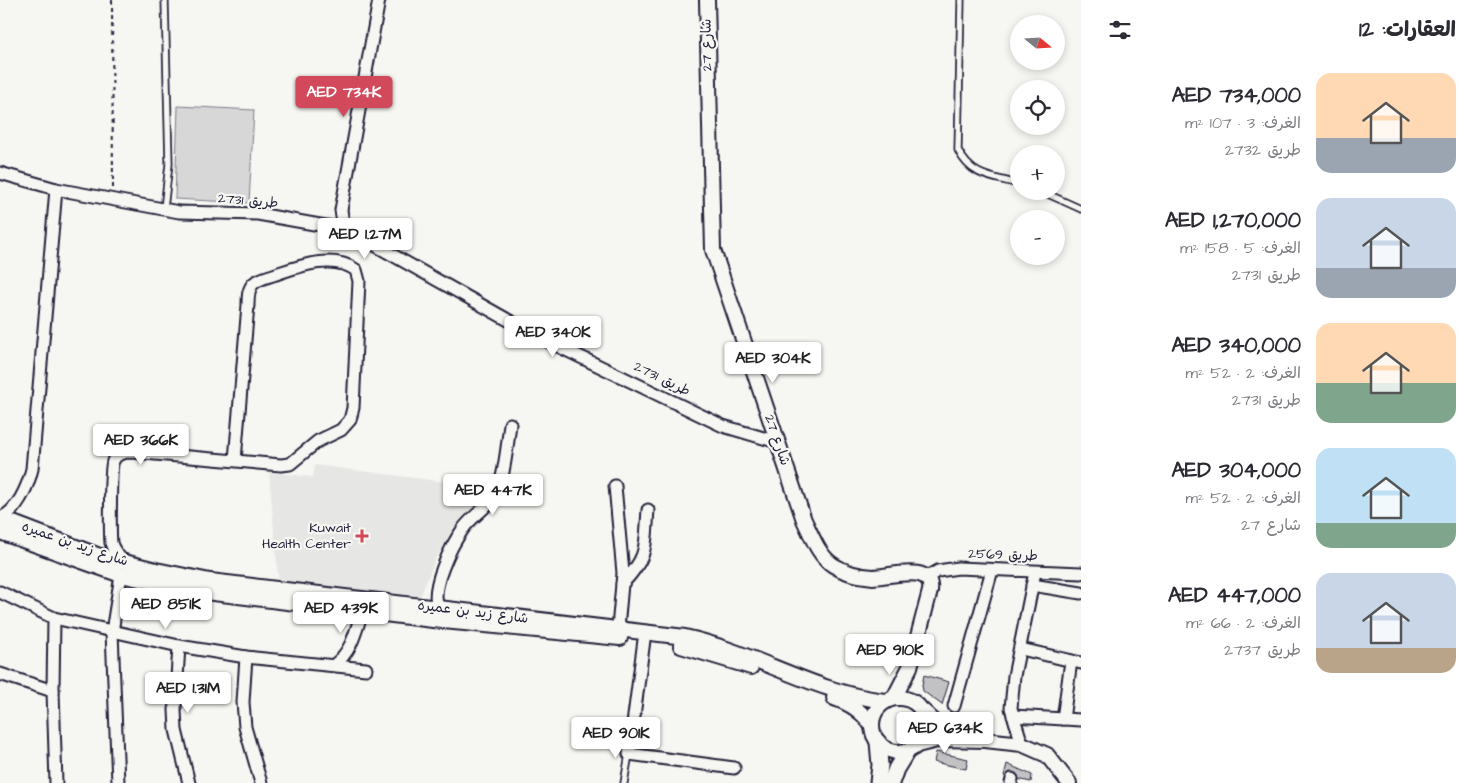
<!DOCTYPE html>
<html lang="ar">
<meta charset="utf-8">
<style>
body{margin:0;font-family:"Architects Daughter","Playpen Sans Arabic",sans-serif;background:#f7f7f7;color:#2b2b33;direction:rtl;height:100vh;display:flex;flex-direction:column;font-size:19px;white-space:nowrap}
*{box-sizing:border-box;margin:0}
p{font-size:16px;color:#7c7c81}
.icon{flex:none;width:28px;height:28px;fill:none;stroke:currentColor;stroke-width:2;stroke-linecap:round;stroke-linejoin:round}
.map{position:relative;flex:1;overflow:hidden;direction:ltr}
.drawer{display:flex;flex-direction:column;background:#fff;width:400px}
.drawer>*{flex:none}
.needle{width:32px;rotate:108deg}
.fabs{position:absolute;left:1010px;top:15px;display:grid;gap:10px}
.fabs a{display:grid;place-items:center;width:55px;height:55px;border-radius:50%;background:#fff;box-shadow:0 2px 8px #0003;font-size:25px}
.price{position:absolute;translate:-50% -42px;padding:0 11px;border-radius:5px;background:#fff;color:#222;font-size:16px;line-height:32px;filter:drop-shadow(0 1px 2px #0008)}
.price::after{content:'';position:absolute;left:50%;top:30px;width:15px;height:11px;margin-left:-8px;background:inherit;clip-path:polygon(0 0,100% 0,50% 100%)}
.price.active{background:#d1495b;color:#fff}
ul{padding:0;list-style:none}
li{display:flex;align-items:center;gap:15px;height:125px;padding:0 25px}
li span{display:grid;place-items:center;flex:none;width:140px;height:100px;border-radius:15px;color:#555}
li>.icon{margin-inline-start:auto}
span .icon{width:60px;height:60px;fill:#fffc;stroke-width:1}
li b{font-size:21px}
h2{display:flex;justify-content:space-between;align-items:center;height:60px;padding:0 25px;font-size:21px}
main{display:flex;flex:1;min-height:0}
.map>svg:first-child{display:block}
</style>
<main>
<section class="drawer">
<h2>العقارات: 12<svg class="icon" aria-label="filters" viewBox="0 0 24 24"><path d="M4 7h16M4 17h16"/><circle cx="9" cy="7" r="2"/><circle cx="15" cy="17" r="2"/></svg></h2>
<ul>
<li><span style="background:linear-gradient(#ffd9b3 65%,#9aa5b1 0)"><svg class="icon" aria-label="home" viewBox="0 0 24 24"><path d="M3 11l9-7 9 7M6 9v11h12V9"/></svg></span><div><b>AED 734,000</b><p>الغرف: 3 · 107 m²</p><p>طريق 2732</p></div></li>
<li><span style="background:linear-gradient(#c9d6e8 70%,#9aa5b1 0)"><svg class="icon" aria-label="home" viewBox="0 0 24 24"><path d="M3 11l9-7 9 7M6 9v11h12V9"/></svg></span><div><b>AED 1,270,000</b><p>الغرف: 5 · 158 m²</p><p>طريق 2731</p></div></li>
<li><span style="background:linear-gradient(#ffd9b3 60%,#7fa58c 0)"><svg class="icon" aria-label="home" viewBox="0 0 24 24"><path d="M3 11l9-7 9 7M6 9v11h12V9"/></svg></span><div><b>AED 340,000</b><p>الغرف: 2 · 52 m²</p><p>طريق 2731</p></div></li>
<li><span style="background:linear-gradient(#bfe0f5 75%,#7fa58c 0)"><svg class="icon" aria-label="home" viewBox="0 0 24 24"><path d="M3 11l9-7 9 7M6 9v11h12V9"/></svg></span><div><b>AED 304,000</b><p>الغرف: 2 · 52 m²</p><p>شارع 27</p></div></li>
<li><span style="background:linear-gradient(#c9d6e8 75%,#b9a48a 0)"><svg class="icon" aria-label="home" viewBox="0 0 24 24"><path d="M3 11l9-7 9 7M6 9v11h12V9"/></svg></span><div><b>AED 447,000</b><p>الغرف: 2 · 66 m²</p><p>طريق 2737</p></div></li>
</ul>
</section>
<div class="map">
<svg width="1081" height="783" viewBox="0 0 1081 783">
<rect width="100%" height="100%" fill="#f6f6f2"/>
<filter id="ink" filterUnits="userSpaceOnUse"><feTurbulence type="fractalNoise" baseFrequency=".02" numOctaves="2"/><feDisplacementMap in="SourceGraphic" scale="10" xChannelSelector="R" yChannelSelector="G"/><feConvolveMatrix kernelMatrix="1 2 1 2 8 2 1 2 1" color-interpolation-filters="sRGB"/></filter>
<g filter="url(#ink)">
<polygon fill="#e6e6e4" points="315,465 492,488 455,526 435,560 419,600 282,584 278,576 269,472 313,477"/>
<polygon fill="#d7d7d7" stroke="#7c7c89" points="178,106 254,110 249,203 175,199"/>
<g fill="#c2c2c4" stroke="#22223b">
<polygon points="924,675 949,682 942,705 923,691 922,685"/>
<polygon points="936,752 968,759 966,769 934,762"/>
<polygon points="1007,764 1032,775 1031,782 1004,776"/>
</g>
<g fill="none" stroke-linecap="round" stroke-linejoin="round">
<defs>
<g id="service">
<path d="M961 0 958 150C971 177 992 177 1019 184"/>
<polyline points="1041,191 1081,209"/>
<polyline points="164,209 169,164 165,0"/>
<polyline points="624,783 629,754"/>
</g>
<g id="minor">
<polyline points="0,173 56,189 179,212 258,214 348,230 533,334 723,426 777,442"/>
<polyline points="348,230 343,223 341,210 379,0"/>
<polyline points="615,486 623,573 618,628"/>
<path d="M0 518C17 512 28 486 32 469L56 189"/>
<path d="M124 562C119 557 113 550 111 543 110 534 110 467 113 461 116 453 125 452 132 452L281 465 290 464 318 441 341 430 350 420 353 408 359 281 356 270C332 253 297 267 273 275 267 277 259 279 254 283 248 288 248 297 248 305L235 460"/>
<polyline points="927,577 938,571 958,568 1081,573"/>
<path d="M622 584C649 556 645 546 648 510"/>
<polyline points="1032,585 1081,593"/>
<polyline points="0,592 54,618 179,646 246,657 366,669"/>
<path d="M439 608C428 591 452 544 463 529 472 516 489 507 497 492 504 480 508 440 510 424"/>
<polyline points="54,618 53,691 56,783"/>
<polyline points="644,640 629,754 734,768"/>
<polyline points="179,646 175,710 176,730 189,783"/>
<polyline points="1021,649 1081,663"/>
<polyline points="246,657 243,702 245,727 261,783"/>
<path d="M334 665C352 651 355 633 362 612"/>
<polyline points="0,674 53,691"/>
<polyline points="954,706 992,570"/>
<polyline points="1013,716 1081,720"/>
<polyline points="1063,719 1071,661"/>
<polyline points="1022,744 1011,708 1014,676 1035,572"/>
<polyline points="118,783 112,632 121,575"/>
<polyline points="1011,783 1012,779"/>
</g>
<g id="tertiary">
<path d="M707 0 713 250 804 520C812 536 818 555 833 565 845 573 859 576 873 577 888 577 934 562 930 591L910 667 894 698"/>
<path d="M0 518 97 555 156 570 210 581 685 637C754 652 815 693 885 701"/>
<polyline points="0,532 121,575 189,590 433,620 620,638"/>
<polyline points="681,646 751,667"/>
<circle cx="899" cy="725" r="27"/>
<path d="M834 698C851 704 862 711 872 726"/>
<polyline points="923,711 937,724 962,736"/>
<polyline points="917,745 941,739 985,740 1022,744 1047,755 1069,783"/>
</g>
<g id="secondary">
<polyline points="878,742 880,765 878,783"/>
<polyline points="891,783 896,769 907,751"/>
</g>
</defs>
<use href="#service" stroke="#22223b" stroke-width="9"/>
<use href="#minor" stroke="#22223b" stroke-width="15"/>
<use href="#tertiary" stroke="#22223b" stroke-width="18"/>
<use href="#secondary" stroke="#22223b" stroke-width="19"/>
<polyline stroke="#22223b" stroke-width="2" stroke-dasharray="4 4" stroke-linecap="butt" points="112,0 113,190"/>
<use href="#service" stroke="#f6f6f2" stroke-width="5.5"/>
<use href="#minor" stroke="#f6f6f2" stroke-width="11"/>
<use href="#tertiary" stroke="#f6f6f2" stroke-width="14"/>
<use href="#secondary" stroke="#f6f6f2" stroke-width="15"/>
</g>
</g>
<path fill="#d1495b" stroke="#f6f6f2" stroke-width="2" d="M359.5 528.5h5v5h5v5h-5v5h-5v-5h-5v-5h5z"/>
<g text-anchor="middle" dominant-baseline="central" stroke-width="4.5" stroke-linejoin="round" paint-order="stroke">
<g font-size="14" fill="#22223b" stroke="#f6f6f2">
<text transform="translate(707 45) rotate(-91)">شارع 27</text>
<text transform="translate(248 201) rotate(5)">طريق 2731</text>
<text transform="translate(662 379) rotate(26)">طريق 2731</text>
<text transform="translate(777 440) rotate(71)">شارع 27</text>
<text transform="translate(75 544) rotate(19)">شارع زيد بن عميره</text>
<text transform="translate(1003 555) rotate(2)">طريق 2569</text>
<text transform="translate(473 612) rotate(7)">شارع زيد بن عميره</text>
</g>
<g font-size="14" fill="#22223b" stroke="#f6f6f2" text-anchor="end">
<text x="351" y="528">Kuwait<tspan x="351" dy="16">Health Center</tspan></text>
</g>
</g>
</svg>
<div class="fabs">
<a><svg class="needle" viewBox="-14 -14 28 28"><path d="M0-13l5 13h-10z" fill="#e53935"/><path d="M0 13l5-13h-10z" fill="#7c7c81"/></svg></a>
<a><svg class="icon" aria-label="locate" viewBox="0 0 24 24"><circle cx="12" cy="12" r="6"/><path d="M12 2v4M12 18v4M2 12h4M18 12h4"/></svg></a>
<a>+</a>
<a>−</a>
</div>
<b class="price active" style="left:344px;top:118px">AED 734K</b>
<b class="price" style="left:365px;top:260px">AED 1.27M</b>
<b class="price" style="left:553px;top:358px">AED 340K</b>
<b class="price" style="left:773px;top:384px">AED 304K</b>
<b class="price" style="left:141px;top:466px">AED 366K</b>
<b class="price" style="left:493px;top:516px">AED 447K</b>
<b class="price" style="left:166px;top:630px">AED 851K</b>
<b class="price" style="left:341px;top:634px">AED 439K</b>
<b class="price" style="left:890px;top:676px">AED 910K</b>
<b class="price" style="left:188px;top:714px">AED 1.31M</b>
<b class="price" style="left:945px;top:754px">AED 634K</b>
<b class="price" style="left:616px;top:759px">AED 901K</b>
</div>
</main>
